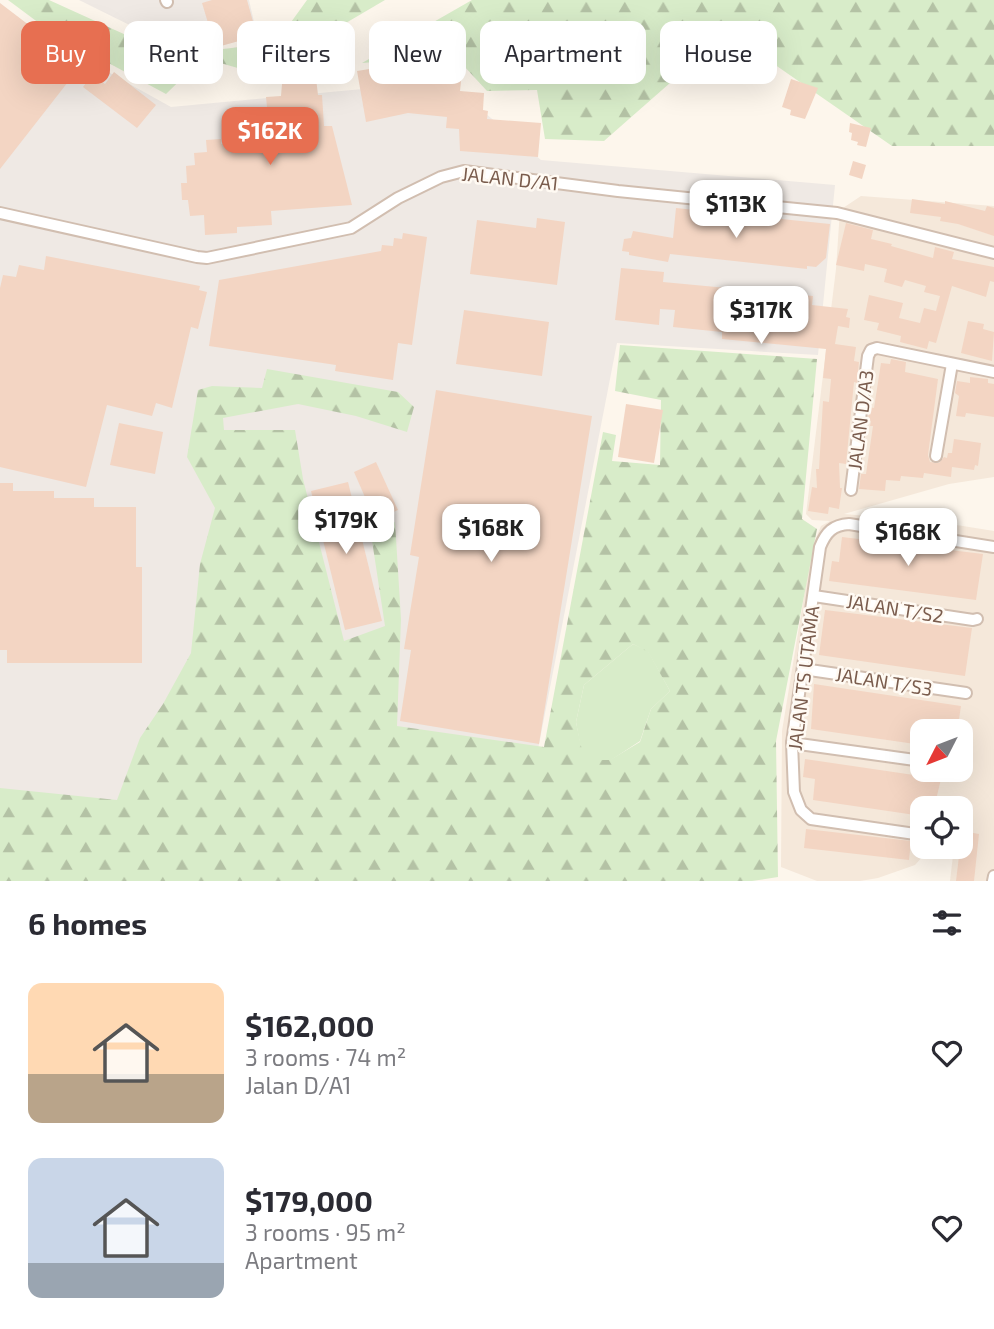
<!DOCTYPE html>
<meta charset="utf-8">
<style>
body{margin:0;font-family:"Exo 2",sans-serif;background:#f2f2f3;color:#2b2b33;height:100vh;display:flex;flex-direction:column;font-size:26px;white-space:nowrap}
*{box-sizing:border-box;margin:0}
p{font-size:23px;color:#7c7c81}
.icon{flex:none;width:38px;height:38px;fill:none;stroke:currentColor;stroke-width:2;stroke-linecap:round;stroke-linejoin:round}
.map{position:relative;height:881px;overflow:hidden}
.side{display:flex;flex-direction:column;background:#fff;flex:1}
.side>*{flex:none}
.banner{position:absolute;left:21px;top:21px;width:952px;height:63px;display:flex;gap:14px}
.needle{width:46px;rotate:228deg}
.buttons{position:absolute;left:910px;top:719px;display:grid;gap:14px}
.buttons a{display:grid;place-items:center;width:63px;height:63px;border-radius:14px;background:#fff;box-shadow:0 7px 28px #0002;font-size:35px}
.price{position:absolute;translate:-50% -60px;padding:0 16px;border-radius:14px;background:#fff;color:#222;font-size:23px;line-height:46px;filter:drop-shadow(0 2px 4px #0008)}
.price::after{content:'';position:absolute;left:50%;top:42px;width:21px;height:16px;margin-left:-10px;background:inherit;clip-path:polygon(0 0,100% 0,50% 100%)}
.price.selected{background:#e76f51;color:#fff}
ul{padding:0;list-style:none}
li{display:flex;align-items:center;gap:21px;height:175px;padding:0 28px}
li span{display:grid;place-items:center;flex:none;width:196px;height:140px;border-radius:14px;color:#555}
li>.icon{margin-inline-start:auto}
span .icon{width:84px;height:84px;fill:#fffc;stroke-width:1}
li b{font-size:30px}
h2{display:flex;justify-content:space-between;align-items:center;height:84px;padding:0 28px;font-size:30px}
.tag{padding:0 24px;border-radius:14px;background:#fff;box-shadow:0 7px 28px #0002;font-size:24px;line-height:63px}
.tag.selected{background:#e76f51;color:#fff}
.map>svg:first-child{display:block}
</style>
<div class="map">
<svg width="994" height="881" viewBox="0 0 994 881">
<defs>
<pattern id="forest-firs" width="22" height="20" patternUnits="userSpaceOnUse" patternTransform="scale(1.75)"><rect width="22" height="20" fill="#d8ecc9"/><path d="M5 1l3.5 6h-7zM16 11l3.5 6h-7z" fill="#b4c2a5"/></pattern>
</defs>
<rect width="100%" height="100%" fill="#fdf6ec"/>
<path fill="#f5e8da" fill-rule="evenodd" d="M861 196 994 206V477L949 484 844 514 938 522 994 531V881H950L954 847H961V808H922V847H931L915 865 878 878 860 881H817L781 867 782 731 812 547 821 526 830 521 812 520 806 514 836 269 840 210ZM922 732H961V770H922Z"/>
<g fill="#efe9e4">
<polygon points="79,0 249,0 257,35 170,45"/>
<polygon points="0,12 171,107 447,81 541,160 835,185 818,355 617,343 533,775 149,724 124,881 0,881"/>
</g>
<polygon fill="#d8ecc9" points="633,644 648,651 670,691 651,709 640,741 611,760 583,760 576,722 584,685"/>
<g fill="url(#forest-firs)" fill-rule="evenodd">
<polygon points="8,0 49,0 170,55 276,43 307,0 385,0 259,74 203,58 166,94 51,32"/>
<polygon points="472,0 994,0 994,146 892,146 728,32 604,141 545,139 537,90 487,91 464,66 424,58 362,63"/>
<path d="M620 345 817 359 802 519 817 529 776 741 778 877 752 881H0V788L117 800 140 738 163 704 191 653 200 564 215 508 187 457 198 390 212 386 262 388 267 369 398 392 414 407 407 432 356 416 298 404 223 418 224 430H295L303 479 344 641 385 626 371 534 395 522 401 619 397 726 544 747 603 432 616 435 612 461 660 465 661 400 615 391ZM633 644 648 652 670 691 651 709 640 742 610 760H584L576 722 584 685Z"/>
</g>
<g fill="#f3d5c3">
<polygon points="212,0 247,0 257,36 221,46 218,34 212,36 202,3"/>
<polygon points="0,3 38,32 32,40 75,73 0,169"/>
<polygon points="407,63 452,67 452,71 462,72 460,91 484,93 483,110 488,111 487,119 541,123 538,157 460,151 459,129 446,128 447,117 408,113 366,122 357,71"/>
<polygon points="114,72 156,105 137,128 83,87 93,74 105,84"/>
<polygon points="316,78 318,95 322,95 324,126 332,126 352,205 271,211 272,225 237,227 237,233 205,235 204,215 190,216 188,200 182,200 181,183 187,183 186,166 195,165 194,153 207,152 206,140 221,139 221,144 260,142 257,108 267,107 266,97 281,96 282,84"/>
<polygon points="791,79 818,88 805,119 790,115 791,110 782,107"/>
<polygon points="850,123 871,128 866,147 857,145 858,142 851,140 852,133 849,132"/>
<polygon points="853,161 866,165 862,179 849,175"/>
<polygon points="912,199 945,204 945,201 985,211 987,206 994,208 994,236 958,224 940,221 941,217 910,213"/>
<polygon points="676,208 830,224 826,258 816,267 807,266 807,269 670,254 668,262 629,255 629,252 622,251 624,239 631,238 633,231 673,238"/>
<polygon points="537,218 565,222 557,285 470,274 477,220 536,228"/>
<polygon points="846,223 873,230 871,239 892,244 891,246 933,258 935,247 954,252 952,259 994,267 994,282 990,281 986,297 952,286 936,343 929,341 927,349 900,342 901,336 877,330 879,323 864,320 869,295 903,303 899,318 920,323 924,308 936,311 940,296 924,292 926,286 905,280 902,287 884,282 887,269 865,264 864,271 836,265"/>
<polygon points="403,233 427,237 412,345 398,343 393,380 335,371 336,365 209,346 219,280 381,251 382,245 393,246 394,238 402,239"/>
<polygon points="46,256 200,286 199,290 207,292 198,329 191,327 172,408 156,403 152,416 107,405 86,487 0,467 0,288 3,275 16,277 19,265 44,270"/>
<polygon points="621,268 664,272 663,282 813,296 812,305 848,309 846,317 850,318 849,328 838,326 835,344 856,347 854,361 859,362 857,383 854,382 846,464 839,463 840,488 842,488 839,509 829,507 828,514 808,511 812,487 817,488 816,469 819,469 823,401 829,402 831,379 823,378 826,349 722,339 722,332 673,327 675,310 660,309 659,325 615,320"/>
<polygon points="464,310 549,322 542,376 456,364"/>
<polygon points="968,321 984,324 983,329 994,332 992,361 961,353"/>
<polygon points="891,359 906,362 905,372 938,379 928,455 930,462 939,463 944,457 947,458 948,453 952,453 954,439 981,443 978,466 975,465 974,470 952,467 951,477 924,473 923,478 901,476 900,481 886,480 885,491 859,489 861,474 866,474 873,426 870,426 871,421 868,420 869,407 874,408 881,363 890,364"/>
<polygon points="970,377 988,379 988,383 994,384 994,417 966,413 965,417 956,416 959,396 955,393 957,381 970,383"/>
<polygon points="436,390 592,416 539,744 400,721 411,650 404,649 419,557 410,555"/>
<polygon points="626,404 663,410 654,463 618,457"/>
<polygon points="119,423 163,432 155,474 110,465"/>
<polygon points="376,462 398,510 375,520 354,472"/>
<polygon points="348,482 382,621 345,630 311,491"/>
<polygon points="0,483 13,483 13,491 54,491 54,498 94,498 94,507 136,507 136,567 142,567 142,663 7,663 7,650 0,650"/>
<polygon points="842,537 983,554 976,600 829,581 832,561 839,562"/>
<polygon points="825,610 972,628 965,676 819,655"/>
<polygon points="814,684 961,706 957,732 922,732 922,745 811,729"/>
<polygon points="805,759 941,779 934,808 922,808 922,816 813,800 815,779 803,777"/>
<polygon points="806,829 911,841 909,860 804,848"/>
<polygon points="962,831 979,834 974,881 956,881"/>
</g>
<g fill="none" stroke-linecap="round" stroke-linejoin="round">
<defs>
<g id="minor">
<polyline points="166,0 167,2"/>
<polyline points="0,213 197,257 207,258 351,228 398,198 441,177 464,171 618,191 837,213 994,253"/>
<polyline points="936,456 952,364"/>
<polyline points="851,490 868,356 871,350 877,348 994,372"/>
<polyline points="814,596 973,620 977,619"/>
<polyline points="803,669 966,693"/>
<polyline points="792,743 922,761"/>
<path d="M922 835 811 819 801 810 794 792 792 743 820 547C826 532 833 525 849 524L994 547"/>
<polyline points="993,881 994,876"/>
</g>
</defs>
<use href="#minor" stroke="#d1beb0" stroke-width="14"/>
<use href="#minor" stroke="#fff" stroke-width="10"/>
</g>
<g text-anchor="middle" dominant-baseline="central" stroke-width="5" stroke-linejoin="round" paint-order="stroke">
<g font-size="19" fill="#7a5c4d" stroke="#fffaf3">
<text transform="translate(510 178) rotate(6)">JALAN D/A1</text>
<text transform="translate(860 420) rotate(-83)">JALAN D/A3</text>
<text transform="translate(895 608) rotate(9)">JALAN T/S2</text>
<text transform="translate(803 678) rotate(-83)">JALAN TS UTAMA</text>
<text transform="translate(884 681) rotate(9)">JALAN T/S3</text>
</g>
</g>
</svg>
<div class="buttons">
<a><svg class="needle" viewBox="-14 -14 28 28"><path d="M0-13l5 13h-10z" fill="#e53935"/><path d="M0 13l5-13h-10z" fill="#7c7c81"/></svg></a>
<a><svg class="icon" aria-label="locate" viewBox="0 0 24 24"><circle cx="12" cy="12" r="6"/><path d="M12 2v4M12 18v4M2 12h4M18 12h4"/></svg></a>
</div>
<b class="price selected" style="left:270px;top:167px">$162K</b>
<b class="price" style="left:736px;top:240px">$113K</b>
<b class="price" style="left:761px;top:346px">$317K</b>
<b class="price" style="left:346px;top:556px">$179K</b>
<b class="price" style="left:491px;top:564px">$168K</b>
<b class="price" style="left:908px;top:568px">$168K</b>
<div class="banner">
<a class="tag selected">Buy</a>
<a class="tag">Rent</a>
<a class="tag">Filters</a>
<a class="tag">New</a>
<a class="tag">Apartment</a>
<a class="tag">House</a>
</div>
</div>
<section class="side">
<h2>6 homes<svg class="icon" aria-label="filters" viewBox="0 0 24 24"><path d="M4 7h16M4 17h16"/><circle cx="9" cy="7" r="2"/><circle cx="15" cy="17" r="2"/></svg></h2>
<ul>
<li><span style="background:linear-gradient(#ffd9b3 65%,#b9a48a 0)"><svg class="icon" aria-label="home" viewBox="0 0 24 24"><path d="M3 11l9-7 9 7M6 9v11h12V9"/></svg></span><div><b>$162,000</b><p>3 rooms · 74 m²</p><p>Jalan D/A1</p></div><svg class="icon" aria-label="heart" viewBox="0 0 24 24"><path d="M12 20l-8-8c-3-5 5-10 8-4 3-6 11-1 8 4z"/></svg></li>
<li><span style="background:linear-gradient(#c9d6e8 75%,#9aa5b1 0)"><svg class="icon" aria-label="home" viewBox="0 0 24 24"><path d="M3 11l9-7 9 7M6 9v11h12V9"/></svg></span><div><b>$179,000</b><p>3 rooms · 95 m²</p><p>Apartment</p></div><svg class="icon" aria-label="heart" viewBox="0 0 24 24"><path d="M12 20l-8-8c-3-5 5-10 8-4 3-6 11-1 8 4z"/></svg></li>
</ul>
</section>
